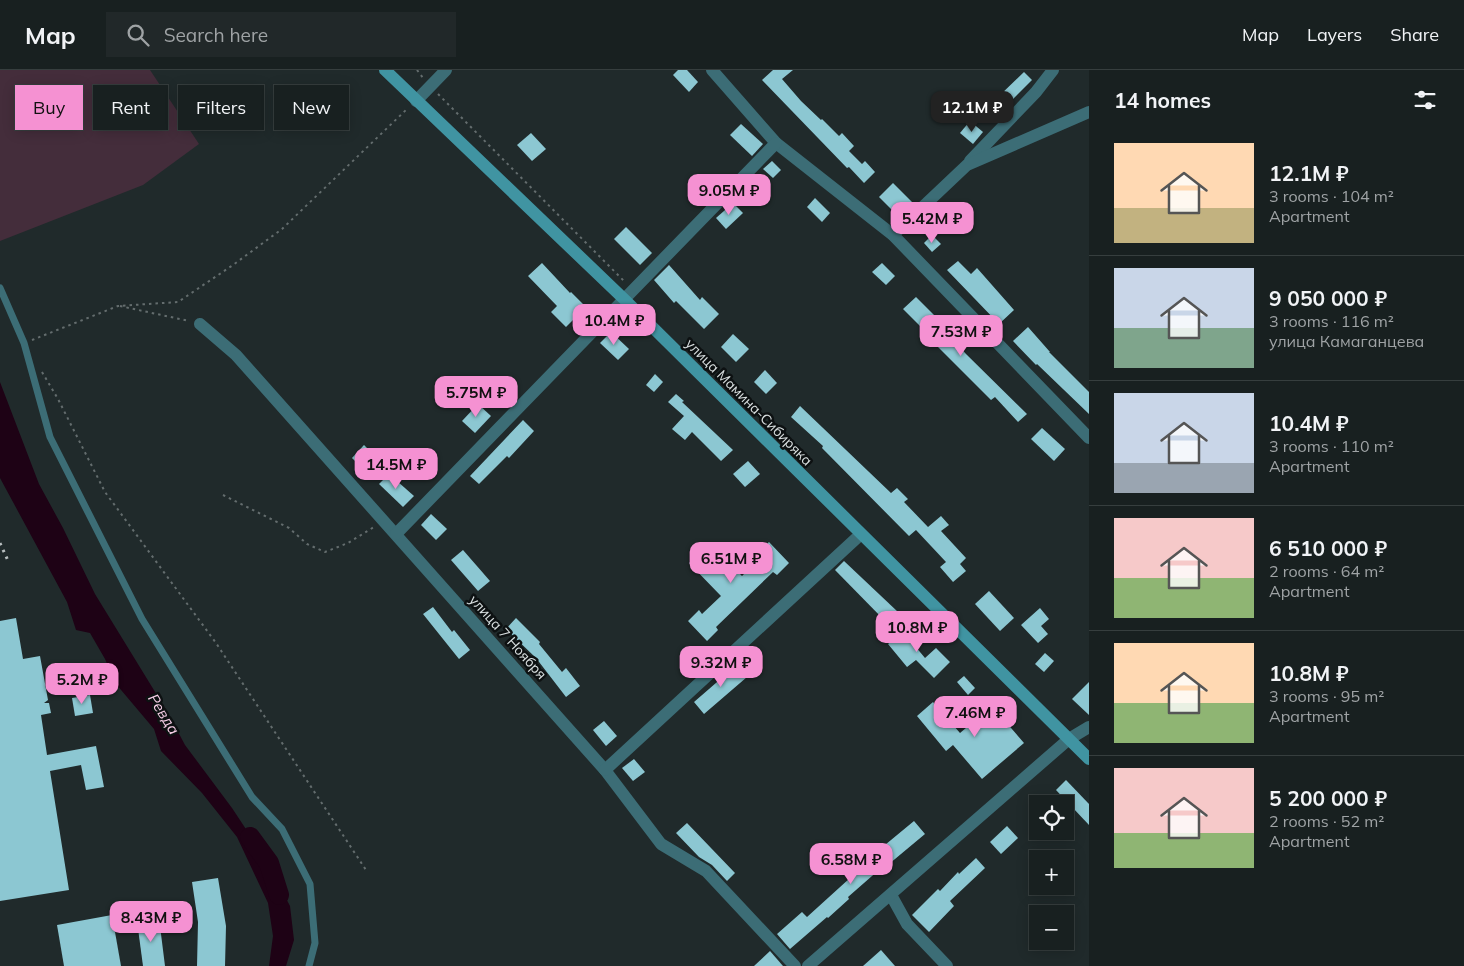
<!DOCTYPE html>
<meta charset="utf-8">
<style>
body{margin:0;font-family:Mulish,sans-serif;background:#212829;color:#f1f3f6;height:100vh;display:flex;flex-direction:column;font-size:19px;white-space:nowrap}
*{box-sizing:border-box;margin:0}
p{font-size:16px;color:#9fa3a5}
.icon{flex:none;width:28px;height:28px;fill:none;stroke:currentColor;stroke-width:2;stroke-linecap:round;stroke-linejoin:round}
.map{position:relative;flex:1;overflow:hidden}
.sheet{display:flex;flex-direction:column;background:#182020;width:375px}
.sheet>*{flex:none}
.banner{position:absolute;left:15px;top:15px;width:475px;height:45px;display:flex;gap:10px}
.fabs{position:absolute;left:1029px;top:725px;display:grid;gap:10px}
.fabs a{display:grid;place-items:center;width:45px;height:45px;border-radius:0px;background:#182020;box-shadow:0 2px 12px #0003,0 0 0 1px #363e3e;font-size:25px}
.price{position:absolute;translate:-50% -42px;padding:0 11px;border-radius:10px;background:#f591d2;color:#111;font-size:16px;line-height:32px;filter:drop-shadow(0 1px 2px #0008)}
.price::after{content:'';position:absolute;left:50%;top:30px;width:15px;height:11px;margin-left:-8px;background:inherit;clip-path:polygon(0 0,100% 0,50% 100%)}
.price.on{background:#222;color:#fff}
ul{padding:0;list-style:none}
li{display:flex;align-items:center;gap:15px;height:125px;padding:0 25px}
li+li{border-top:1px solid #363e3e}
li span{display:grid;place-items:center;flex:none;width:140px;height:100px;border-radius:0px;color:#555}
li>.icon{margin-inline-start:auto}
span .icon{width:60px;height:60px;fill:#fffc;stroke-width:1}
li b{font-size:21px}
h2{display:flex;justify-content:space-between;align-items:center;height:60px;padding:0 25px;font-size:21px}
.tag{padding:0 18px;border-radius:0px;background:#182020;box-shadow:0 2px 12px #0003,0 0 0 1px #363e3e;font-size:18px;line-height:45px}
.tag.on{background:#f591d2;color:#111}
header{display:flex;align-items:center;gap:30px;box-sizing:border-box;height:70px;padding:0 25px;background:#182020;border-bottom:1px solid #363e3e}
header strong{font-size:24px}
nav{display:flex;gap:28px;margin-inline-start:auto;font-size:18px}
.search{width:350px;height:45px;background:#212829;display:flex;align-items:center;gap:12px;box-sizing:border-box;padding:0 18px;border-radius:0px;color:#9fa3a5;font-size:19px}
main{display:flex;flex:1;min-height:0}
.map>svg:first-child{display:block}
</style>
<header>
<strong>Map</strong>
<div class="search"><svg class="icon" aria-label="search" viewBox="0 0 24 24"><circle cx="10" cy="10" r="6"/><path d="M15 15l6 6"/></svg>Search here</div>
<nav><a>Map</a><a>Layers</a><a>Share</a></nav>
</header>
<main>
<div class="map">
<svg width="1089" height="896" viewBox="0 0 1089 896">
<rect width="100%" height="100%" fill="#202a2b"/>
<polygon fill="#442d3b" points="0,0 150,0 199,74 143,115 0,171"/>
<polygon fill="#1e0215" points="0,312 39,414 63,458 95,524 168,643 185,675 232,738 265,788 290,836 294,870 286,896 269,896 273,866 268,833 237,767 202,723 161,681 154,659 116,614 105,589 90,563 76,560 67,532 0,408"/>
<g fill="none" stroke-linecap="round" stroke-linejoin="round">
<polyline stroke="#1e0215" stroke-width="20" points="250,767 269,793 279,825"/>
</g>
<g fill="#8cc7d2">
<polygon points="678,0 687,0 698,12 689,22 673,5"/>
<polygon points="773,0 793,0 782,9 801,31 821,50 822,49 839,66 842,63 854,76 849,81 862,94 865,91 875,102 864,113 849,97 847,98 762,10"/>
<polygon points="1024,2 1032,10 1007,35 1008,37 999,46 985,33 994,23 998,27"/>
<polygon points="970,51 983,62 973,74 960,63"/>
<polygon points="741,54 763,74 752,86 730,65"/>
<polygon points="531,63 546,79 532,91 517,75"/>
<polygon points="772,91 781,100 773,108 763,99"/>
<polygon points="893,113 914,134 900,148 879,127"/>
<polygon points="815,128 830,143 822,152 807,137"/>
<polygon points="733,133 743,143 726,159 716,148"/>
<polygon points="626,157 652,183 640,195 614,169"/>
<polygon points="932,165 941,174 932,182 924,173"/>
<polygon points="958,191 971,204 977,198 1014,240 999,254 947,200"/>
<polygon points="542,193 570,223 571,222 586,237 566,257 551,242 557,236 528,206"/>
<polygon points="882,193 895,206 886,215 872,202"/>
<polygon points="669,195 700,230 702,227 719,244 704,259 676,231 674,233 654,210"/>
<polygon points="916,227 941,252 939,254 966,284 1027,344 1018,352 995,327 991,330 933,272 935,271 903,239"/>
<polygon points="1028,257 1050,282 1049,282 1089,322 1089,344 1037,294 1036,295 1013,271"/>
<polygon points="611,262 629,279 618,290 600,273"/>
<polygon points="733,264 749,279 736,292 721,277"/>
<polygon points="765,300 777,313 766,324 754,312"/>
<polygon points="655,304 663,312 654,322 646,315"/>
<polygon points="676,324 684,331 682,332 733,380 721,391 692,362 685,370 672,359 684,346 668,332"/>
<polygon points="478,334 491,346 475,363 462,351"/>
<polygon points="800,336 891,423 897,418 908,429 904,432 928,457 941,446 949,455 941,461 966,488 960,494 966,501 953,512 940,497 946,492 916,460 909,466 822,378 823,376 791,347"/>
<polygon points="523,350 534,361 509,388 507,386 479,414 470,406"/>
<polygon points="1042,358 1065,379 1054,391 1031,369"/>
<polygon points="364,375 373,384 361,397 352,388"/>
<polygon points="748,391 760,404 745,417 733,404"/>
<polygon points="389,404 414,426 403,437 379,414"/>
<polygon points="431,444 447,459 436,470 421,455"/>
<polygon points="769,472 789,493 777,505 773,502 716,557 718,560 707,571 688,551 699,540 702,544 721,526 689,493 710,473 742,506 760,488 756,484"/>
<polygon points="463,480 490,511 478,521 451,490"/>
<polygon points="844,491 898,542 887,553 835,500"/>
<polygon points="989,521 1014,548 1000,561 975,534"/>
<polygon points="433,537 452,562 454,560 470,580 459,589 423,544"/>
<polygon points="1040,538 1049,549 1041,556 1048,564 1038,573 1021,555"/>
<polygon points="16,548 23,589 40,586 48,630 44,633 49,633 51,643 41,645 47,685 96,676 104,717 86,720 81,695 50,701 69,820 0,831 0,551"/>
<polygon points="516,548 540,572 539,574 562,602 566,598 580,616 566,627 536,588 506,559"/>
<polygon points="911,554 919,562 910,570 925,588 936,578 950,592 934,608 916,590 907,597 888,574"/>
<polygon points="1045,583 1054,591 1044,602 1035,594"/>
<polygon points="735,593 747,607 704,644 694,632 724,606 722,603"/>
<polygon points="964,606 975,618 968,625 957,612"/>
<polygon points="1089,612 1089,645 1072,629"/>
<polygon points="90,625 93,643 75,646 72,628"/>
<polygon points="933,632 960,663 992,636 1024,673 982,709 953,675 946,681 917,646"/>
<polygon points="604,651 617,666 606,676 593,660"/>
<polygon points="634,689 645,702 633,711 622,698"/>
<polygon points="1066,710 1089,734 1089,755 1056,720"/>
<polygon points="914,751 925,764 889,794 888,792 848,827 849,829 828,848 827,847 790,879 777,864 802,842 807,847 850,808 846,804 866,787 868,789"/>
<polygon points="687,753 735,803 727,811 712,795 699,787 676,763"/>
<polygon points="1007,756 1018,768 1001,784 990,772"/>
<polygon points="976,788 985,798 950,831 954,836 929,862 912,845 938,819 940,821 958,802 959,804"/>
<polygon points="218,808 226,856 225,896 197,896 198,852 192,812"/>
<polygon points="112,845 121,896 64,896 57,855"/>
<polygon points="159,848 165,896 143,896 137,851"/>
<polygon points="881,880 895,896 863,896"/>
<polygon points="770,881 783,896 754,896"/>
</g>
<g fill="none" stroke-linecap="round" stroke-linejoin="round">
<g stroke="#646d6e" stroke-width="2" stroke-dasharray="2.5 4" stroke-linecap="butt">
<polyline points="417,0 423,8"/>
<polyline points="438,24 625,212"/>
<polyline points="120,236 189,251"/>
<polyline points="32,270 118,236 178,232 233,195 282,159 407,39"/>
<polyline points="42,302 58,329 105,422 216,573 366,800"/>
<polyline points="223,425 289,458 307,474 325,482 348,473 374,457"/>
</g>
<polyline stroke="#3c6d76" stroke-width="7" points="0,218 24,273 50,367 142,549 252,727 282,759 310,814 315,873 309,896"/>
<g stroke="#3c6d76" stroke-width="12">
<polyline points="712,0 776,73 893,165 1089,368"/>
<polyline points="416,31 446,0"/>
<polyline points="970,91 1036,22 1053,0"/>
<polyline points="893,165 967,95 1089,42"/>
<polyline points="200,254 236,285 605,700 661,774 706,801 795,896"/>
<polyline points="396,464 776,73"/>
<polyline points="605,700 861,464"/>
<polyline points="891,825 907,854 947,896"/>
<polyline points="808,896 1069,669 1089,657"/>
</g>
<polyline stroke="#4094a2" stroke-width="12" points="385,0 625,230 1089,689"/>
<polyline stroke="#b7bebf" stroke-width="3" stroke-dasharray="2.5 5" stroke-linecap="butt" points="0,473 9,493"/>
</g>
<g text-anchor="middle" dominant-baseline="central" stroke-width="5" stroke-linejoin="round" paint-order="stroke">
<g font-size="14" fill="#dbe1e2" stroke="#0d1112">
<text transform="translate(749 332) rotate(45)">улица Мамина-Сибиряка</text>
<text transform="translate(508 567) rotate(48)">улица 7 Ноября</text>
</g>
<g font-size="15" font-style="italic" fill="#f8cfe8" stroke="#0d1112">
<text transform="translate(164 644) rotate(58)">Ревда</text>
</g>
</g>
</svg>
<div class="fabs">
<a><svg class="icon" aria-label="locate" viewBox="0 0 24 24"><circle cx="12" cy="12" r="6"/><path d="M12 2v4M12 18v4M2 12h4M18 12h4"/></svg></a>
<a>+</a>
<a>−</a>
</div>
<b class="price on" style="left:972px;top:63px">12.1M ₽</b>
<b class="price" style="left:729px;top:146px">9.05M ₽</b>
<b class="price" style="left:932px;top:174px">5.42M ₽</b>
<b class="price" style="left:614px;top:276px">10.4M ₽</b>
<b class="price" style="left:961px;top:287px">7.53M ₽</b>
<b class="price" style="left:476px;top:348px">5.75M ₽</b>
<b class="price" style="left:396px;top:420px">14.5M ₽</b>
<b class="price" style="left:731px;top:514px">6.51M ₽</b>
<b class="price" style="left:917px;top:583px">10.8M ₽</b>
<b class="price" style="left:721px;top:618px">9.32M ₽</b>
<b class="price" style="left:82px;top:635px">5.2M ₽</b>
<b class="price" style="left:975px;top:668px">7.46M ₽</b>
<b class="price" style="left:851px;top:815px">6.58M ₽</b>
<b class="price" style="left:151px;top:873px">8.43M ₽</b>
<div class="banner">
<a class="tag on">Buy</a>
<a class="tag">Rent</a>
<a class="tag">Filters</a>
<a class="tag">New</a>
</div>
</div>
<section class="sheet">
<h2>14 homes<svg class="icon" aria-label="filters" viewBox="0 0 24 24"><path d="M4 7h16M4 17h16"/><circle cx="9" cy="7" r="2"/><circle cx="15" cy="17" r="2"/></svg></h2>
<ul>
<li><span style="background:linear-gradient(#ffd9b3 65%,#c2b280 0)"><svg class="icon" aria-label="home" viewBox="0 0 24 24"><path d="M3 11l9-7 9 7M6 9v11h12V9"/></svg></span><div><b>12.1M ₽</b><p>3 rooms · 104 m²</p><p>Apartment</p></div></li>
<li><span style="background:linear-gradient(#c9d6e8 60%,#7fa58c 0)"><svg class="icon" aria-label="home" viewBox="0 0 24 24"><path d="M3 11l9-7 9 7M6 9v11h12V9"/></svg></span><div><b>9 050 000 ₽</b><p>3 rooms · 116 m²</p><p>улица Камаганцева</p></div></li>
<li><span style="background:linear-gradient(#c9d6e8 70%,#9aa5b1 0)"><svg class="icon" aria-label="home" viewBox="0 0 24 24"><path d="M3 11l9-7 9 7M6 9v11h12V9"/></svg></span><div><b>10.4M ₽</b><p>3 rooms · 110 m²</p><p>Apartment</p></div></li>
<li><span style="background:linear-gradient(#f6c9c9 60%,#8fb573 0)"><svg class="icon" aria-label="home" viewBox="0 0 24 24"><path d="M3 11l9-7 9 7M6 9v11h12V9"/></svg></span><div><b>6 510 000 ₽</b><p>2 rooms · 64 m²</p><p>Apartment</p></div></li>
<li><span style="background:linear-gradient(#ffd9b3 60%,#8fb573 0)"><svg class="icon" aria-label="home" viewBox="0 0 24 24"><path d="M3 11l9-7 9 7M6 9v11h12V9"/></svg></span><div><b>10.8M ₽</b><p>3 rooms · 95 m²</p><p>Apartment</p></div></li>
<li><span style="background:linear-gradient(#f6c9c9 65%,#8fb573 0)"><svg class="icon" aria-label="home" viewBox="0 0 24 24"><path d="M3 11l9-7 9 7M6 9v11h12V9"/></svg></span><div><b>5 200 000 ₽</b><p>2 rooms · 52 m²</p><p>Apartment</p></div></li>
</ul>
</section>
</main>
